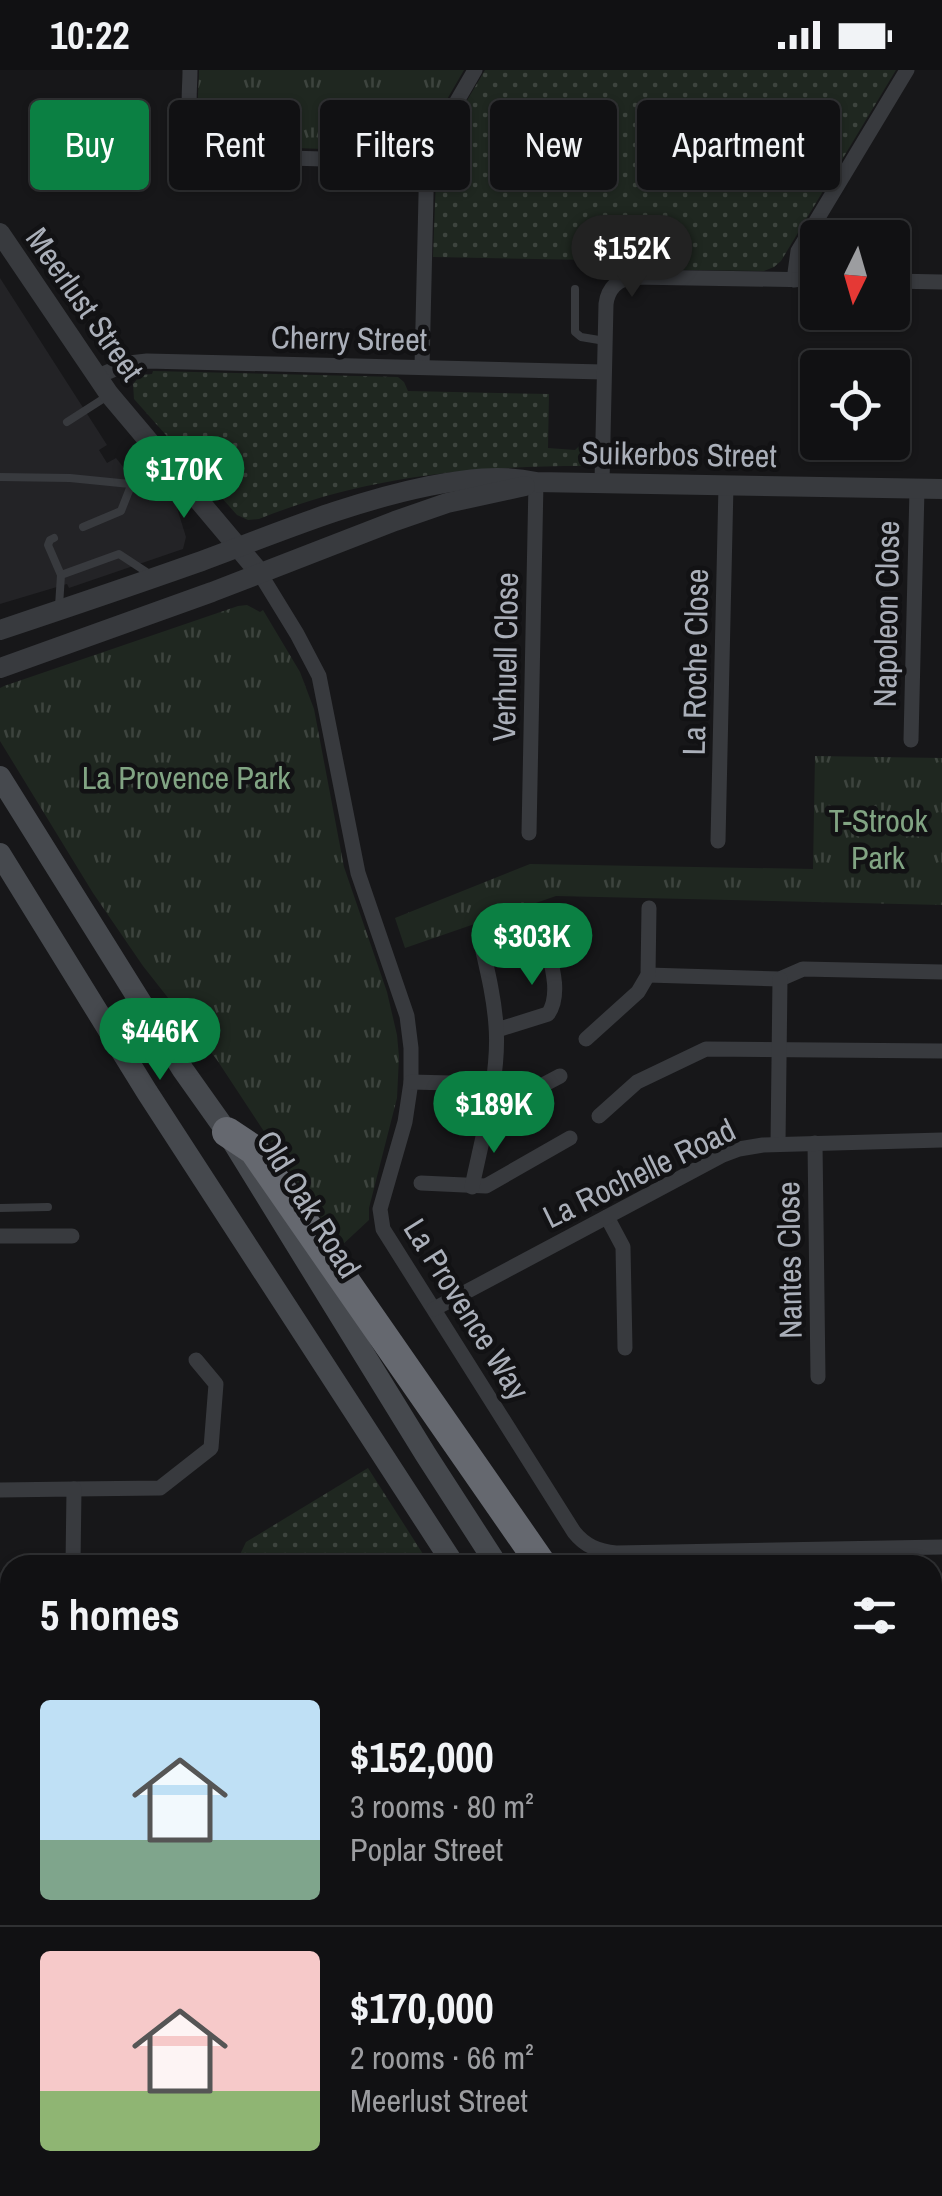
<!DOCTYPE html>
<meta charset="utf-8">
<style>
body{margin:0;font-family:"Archivo Narrow",sans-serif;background:#1a1a1c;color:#f1f3f6;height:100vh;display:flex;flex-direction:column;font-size:38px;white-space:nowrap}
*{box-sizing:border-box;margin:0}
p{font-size:32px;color:#9c9da0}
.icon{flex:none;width:55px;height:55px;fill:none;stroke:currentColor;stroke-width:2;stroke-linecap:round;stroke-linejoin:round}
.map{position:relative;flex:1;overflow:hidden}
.side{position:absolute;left:0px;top:1485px;width:942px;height:642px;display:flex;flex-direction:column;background:#111113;border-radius:30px 30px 0 0;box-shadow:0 2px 8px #0004,0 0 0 2px #303133}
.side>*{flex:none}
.hud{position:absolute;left:30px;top:30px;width:882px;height:90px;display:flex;gap:20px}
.needle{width:65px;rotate:185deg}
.buttons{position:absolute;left:800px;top:150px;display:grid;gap:20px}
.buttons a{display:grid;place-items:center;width:110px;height:110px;border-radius:10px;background:#111113;box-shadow:0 2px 8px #0004,0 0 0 2px #303133;font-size:50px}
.price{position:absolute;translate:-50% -85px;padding:0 22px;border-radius:35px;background:#0b8043;color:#fff;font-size:32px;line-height:65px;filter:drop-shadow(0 2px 5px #0008)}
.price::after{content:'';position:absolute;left:50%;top:60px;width:30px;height:22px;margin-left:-15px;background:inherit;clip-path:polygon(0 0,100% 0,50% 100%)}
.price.active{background:#222;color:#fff}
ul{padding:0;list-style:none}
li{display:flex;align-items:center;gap:30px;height:250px;padding:0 40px}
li+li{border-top:2px solid #303133}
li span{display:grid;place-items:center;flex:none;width:280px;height:200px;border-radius:10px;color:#555}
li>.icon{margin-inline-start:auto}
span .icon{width:120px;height:120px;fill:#fffc;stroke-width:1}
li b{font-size:42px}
h2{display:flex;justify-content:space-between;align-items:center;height:120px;padding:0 40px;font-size:42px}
.pill{padding:0 35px;border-radius:10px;background:#111113;box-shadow:0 2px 8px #0004,0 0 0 2px #303133;font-size:35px;line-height:90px}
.pill.active{background:#0b8043;color:#fff}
.status{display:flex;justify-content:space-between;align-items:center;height:70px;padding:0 50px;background:#111113;direction:ltr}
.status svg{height:28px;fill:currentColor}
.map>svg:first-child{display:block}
</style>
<div class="status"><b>10:22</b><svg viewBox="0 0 49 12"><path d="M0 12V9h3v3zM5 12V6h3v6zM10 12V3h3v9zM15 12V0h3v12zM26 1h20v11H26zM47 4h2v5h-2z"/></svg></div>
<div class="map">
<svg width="942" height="2126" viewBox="0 0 942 2126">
<defs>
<pattern id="grass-dots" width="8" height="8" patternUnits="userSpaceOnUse" patternTransform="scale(2.5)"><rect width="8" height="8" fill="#1f2720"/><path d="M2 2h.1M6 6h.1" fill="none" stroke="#3d443e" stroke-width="1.8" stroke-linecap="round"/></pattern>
<pattern id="park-tufts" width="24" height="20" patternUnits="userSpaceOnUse" patternTransform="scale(2.5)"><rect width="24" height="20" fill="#1f2720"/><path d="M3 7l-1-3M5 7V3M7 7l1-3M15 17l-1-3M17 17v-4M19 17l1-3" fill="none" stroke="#3d443e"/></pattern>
</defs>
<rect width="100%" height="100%" fill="#171719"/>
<polygon fill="#232326" points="0,208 107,375 99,380 107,393 116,388 124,398 124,403 156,406 173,425 186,467 183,479 69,518 67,514 0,534"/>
<g fill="url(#grass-dots)">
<polygon points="485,0 896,0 781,191 774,197 764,201 622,199 591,190 433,187 437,81"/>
<path d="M153 301 398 307 404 312 408 321 549 324 548 378 575 380 587 369H595C594 380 594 389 583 396 472 396 363 407 259 449L248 450 237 445 134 329 133 314 141 305 152 304Z"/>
<polygon points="368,1398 430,1495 235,1495 246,1472"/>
<polygon points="942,1687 942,1770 932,1772 932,1688"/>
<polygon points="942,1927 942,2124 933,2110 932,1931"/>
<polygon points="54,2118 223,2118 202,2126 45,2126"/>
</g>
<g fill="url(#park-tufts)">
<path d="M199 0H464L421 74 407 82 212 75C192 58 199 25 199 0Z"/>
<polygon points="247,535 260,542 263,540 300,602 314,639 344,797 387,922 397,965 399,987 397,1028 369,1138 369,1150 340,1177 217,990 143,896 93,823 0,671 0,618 4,616 238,536"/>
<polygon points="815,686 942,688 942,835 556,826 405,878 395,848 530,794 813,799"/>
</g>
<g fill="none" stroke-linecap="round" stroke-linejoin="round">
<g stroke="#2d373d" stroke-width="5">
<polyline points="932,1954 942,1952"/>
<polyline points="500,2126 521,2118"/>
</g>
<g stroke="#383a3e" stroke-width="8">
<polyline points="575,219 575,262 581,267 605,271"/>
<polyline points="67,352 106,327"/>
<polyline points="0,407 70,408 130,414"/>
<polyline points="83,457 121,441 134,408 160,387"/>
<polyline points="54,468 50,470 48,475 61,505"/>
<polyline points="59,536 61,505 119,484 151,505"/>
<polyline points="0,1138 48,1137"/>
</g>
<g stroke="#383a3e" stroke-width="15">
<path d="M190 0C190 32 181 71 217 86L427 92"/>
<polyline points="794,210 798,181 907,0"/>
<polyline points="892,211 942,212"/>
<polyline points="422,297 427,83 475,0"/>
<polyline points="96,307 129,293 147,291 604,302"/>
<path d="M602 412 606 234C608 218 618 209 633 207L818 210"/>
<path d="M259 502 297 564 319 606 358 803 407 946 411 978V1012L405 1052 380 1139 383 1159 574 1462C585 1476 598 1481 616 1483L942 1477"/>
<polyline points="911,670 917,419"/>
<polyline points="529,763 536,412"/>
<polyline points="718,771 726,415"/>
<polyline points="648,905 780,909 803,899 942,902"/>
<path d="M497 960 548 944C563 923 549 887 544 863"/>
<polyline points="586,969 638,922 648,905 649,838"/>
<polyline points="411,1012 491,1014"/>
<polyline points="486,1045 560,1006"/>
<polyline points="599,1046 637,1012 706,979 942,981"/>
<polyline points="815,1073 818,1307"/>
<polyline points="778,1074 780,909"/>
<polyline points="421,1113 486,1116 570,1068"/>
<path d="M472 1117C482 1068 500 1005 496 956 494 925 486 895 479 864"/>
<polyline points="607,1147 623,1177 625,1278"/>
<polyline points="0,1166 72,1166"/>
<polyline points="434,1239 723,1085 739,1079 763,1075 942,1070"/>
<polyline points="74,1419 160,1418 211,1378 216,1314 196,1290"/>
<polyline points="0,1420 74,1419 73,1495"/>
<polyline points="0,2022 10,2013"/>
</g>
<g stroke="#383a3e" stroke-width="20">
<polyline points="0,163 109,324 259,502"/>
<path d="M0 560C66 538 131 516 196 493 275 464 346 433 429 416 465 409 500 404 536 412L942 419"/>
<polyline points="0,598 212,522 395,451 447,433 525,416"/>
</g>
<g stroke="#46494e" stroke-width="22">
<polyline points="0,707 183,1000 227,1062 426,1385 497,1495"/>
<polyline points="0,784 147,1022 454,1495"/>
<polyline points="856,2118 861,2126"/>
<polyline points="906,2118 911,2126"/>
</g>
<g stroke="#65686f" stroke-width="30">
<polyline points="227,1062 254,1080 542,1495"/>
<polyline points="932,1784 942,1782"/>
<polyline points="932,1812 942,1809"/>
<polyline points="932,1861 942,1857"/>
<polyline points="932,1918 942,1914"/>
<polyline points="246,2126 268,2118"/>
<polyline points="286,2126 307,2118"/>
<polyline points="424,2126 445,2118"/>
</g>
</g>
<g text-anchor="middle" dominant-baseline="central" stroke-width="9" stroke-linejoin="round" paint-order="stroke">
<g font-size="32" fill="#aaafb9" stroke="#121214">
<text transform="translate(85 234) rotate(55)">Meerlust Street</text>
<text transform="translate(349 268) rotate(1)">Cherry Street</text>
<text transform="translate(679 384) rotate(1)">Suikerbos Street</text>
<text transform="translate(886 544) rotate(-89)">Napoleon Close</text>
<text transform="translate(505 587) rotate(-89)">Verhuell Close</text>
<text transform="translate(695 592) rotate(-89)">La Roche Close</text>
<text transform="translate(639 1103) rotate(-26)">La Rochelle Road</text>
<text transform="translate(309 1134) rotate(58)">Old Oak Road</text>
<text transform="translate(789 1190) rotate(-91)">Nantes Close</text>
<text transform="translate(467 1239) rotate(58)">La Provence Way</text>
</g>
<g font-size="32" fill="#81a483" stroke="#121214">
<text x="186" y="707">La Provence Park</text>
<text x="878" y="750">T-Strook<tspan x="878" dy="37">Park</tspan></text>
</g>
</g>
</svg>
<div class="buttons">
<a><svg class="needle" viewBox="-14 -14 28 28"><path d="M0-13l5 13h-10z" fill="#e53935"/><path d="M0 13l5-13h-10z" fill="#9c9da0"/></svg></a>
<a><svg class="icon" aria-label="locate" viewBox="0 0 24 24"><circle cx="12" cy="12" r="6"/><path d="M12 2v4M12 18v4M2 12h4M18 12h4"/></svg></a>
</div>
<b class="price active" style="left:632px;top:230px">$152K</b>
<b class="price" style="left:184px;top:451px">$170K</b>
<b class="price" style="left:532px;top:918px">$303K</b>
<b class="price" style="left:160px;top:1013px">$446K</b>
<b class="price" style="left:494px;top:1086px">$189K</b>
<div class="hud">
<a class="pill active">Buy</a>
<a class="pill">Rent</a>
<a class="pill">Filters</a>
<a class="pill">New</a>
<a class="pill">Apartment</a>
</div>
<section class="side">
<h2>5 homes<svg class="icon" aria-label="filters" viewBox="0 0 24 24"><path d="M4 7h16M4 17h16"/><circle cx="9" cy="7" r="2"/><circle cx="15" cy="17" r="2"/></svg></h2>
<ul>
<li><span style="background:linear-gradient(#bfe0f5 70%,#7fa58c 0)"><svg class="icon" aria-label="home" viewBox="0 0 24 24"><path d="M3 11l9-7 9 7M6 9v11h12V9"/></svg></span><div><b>$152,000</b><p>3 rooms · 80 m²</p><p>Poplar Street</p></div></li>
<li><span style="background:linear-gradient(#f6c9c9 70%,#8fb573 0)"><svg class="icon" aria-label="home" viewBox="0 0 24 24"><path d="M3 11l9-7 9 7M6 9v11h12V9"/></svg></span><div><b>$170,000</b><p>2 rooms · 66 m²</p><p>Meerlust Street</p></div></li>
</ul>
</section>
</div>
